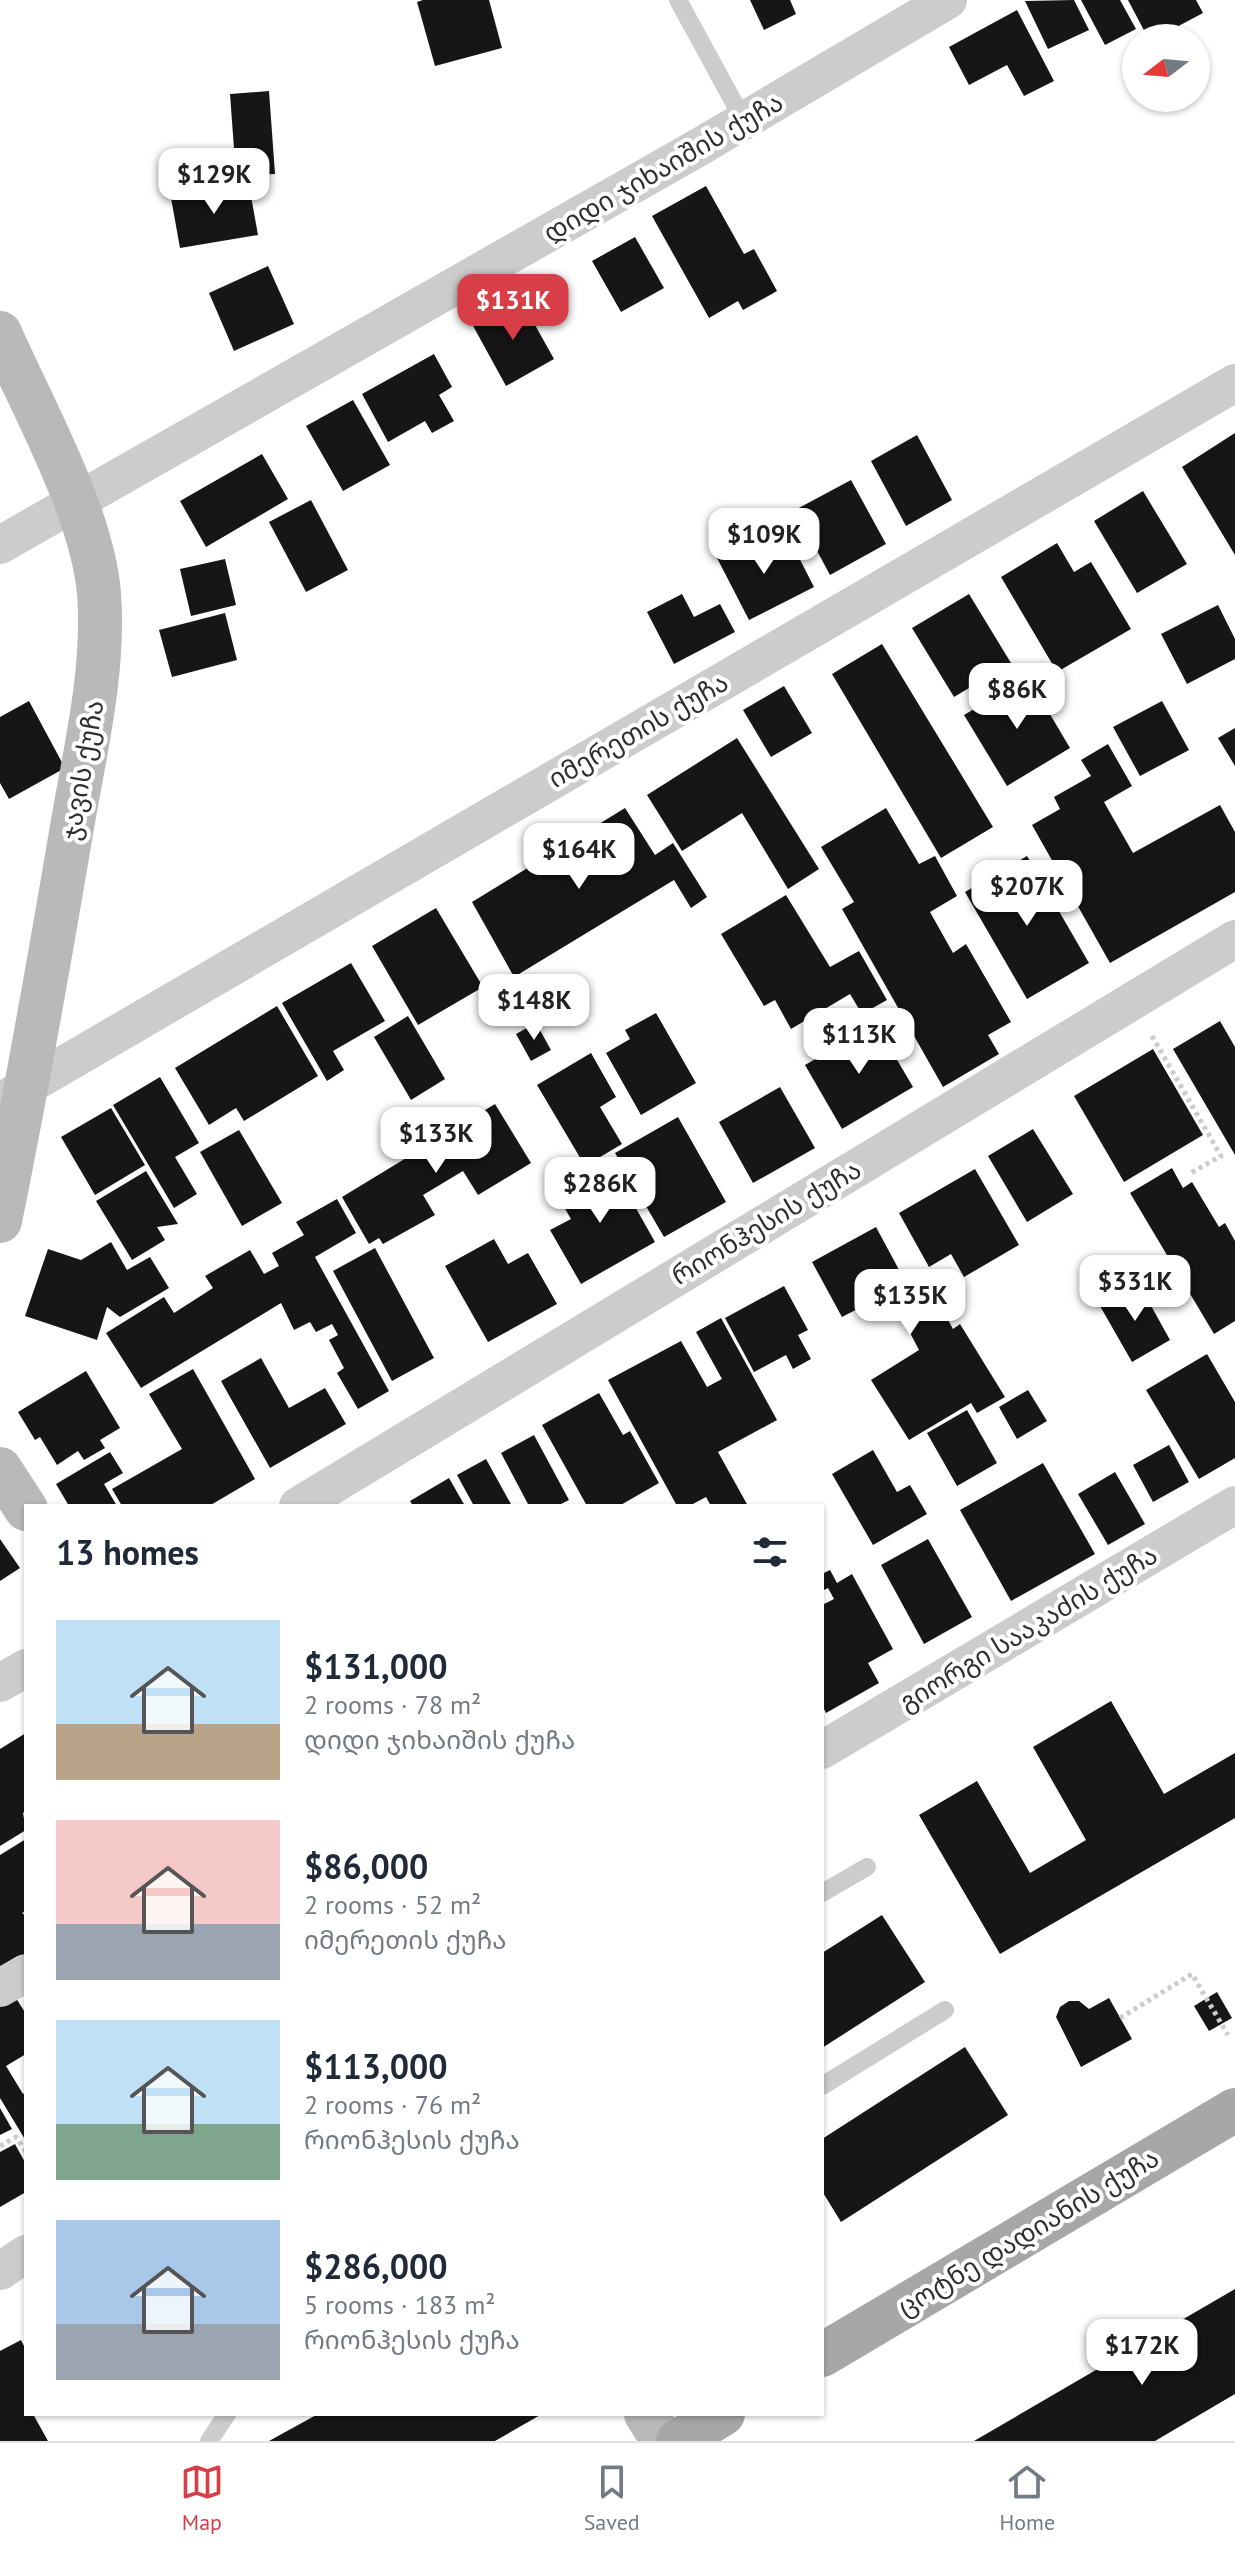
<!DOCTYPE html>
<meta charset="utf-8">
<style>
body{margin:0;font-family:"PT Sans","Noto Sans Georgian",sans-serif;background:#f2f2f3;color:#1f2937;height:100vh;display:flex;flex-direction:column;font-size:30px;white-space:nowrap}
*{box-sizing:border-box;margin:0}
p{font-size:26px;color:#747a83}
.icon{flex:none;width:44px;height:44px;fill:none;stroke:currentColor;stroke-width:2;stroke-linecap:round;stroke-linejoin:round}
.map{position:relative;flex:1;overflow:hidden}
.details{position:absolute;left:24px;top:1504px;width:800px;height:912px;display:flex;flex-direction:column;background:#fff;border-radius:0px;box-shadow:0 2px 6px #0004}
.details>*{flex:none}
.needle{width:52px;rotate:254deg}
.controls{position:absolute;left:1122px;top:24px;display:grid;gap:16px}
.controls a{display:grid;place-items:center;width:88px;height:88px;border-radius:50%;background:#fff;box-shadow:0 2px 6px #0004;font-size:40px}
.price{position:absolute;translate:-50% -68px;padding:0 18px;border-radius:16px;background:#fff;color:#222;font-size:26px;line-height:52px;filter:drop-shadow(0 2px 4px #0008)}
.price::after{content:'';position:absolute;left:50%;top:48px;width:24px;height:18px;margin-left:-12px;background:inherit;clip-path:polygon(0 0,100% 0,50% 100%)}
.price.selected{background:#d83e47;color:#fff}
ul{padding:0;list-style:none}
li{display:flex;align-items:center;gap:24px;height:200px;padding:0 32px}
li span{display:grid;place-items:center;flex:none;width:224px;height:160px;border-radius:0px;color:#555}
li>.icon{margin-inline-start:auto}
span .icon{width:96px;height:96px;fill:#fffc;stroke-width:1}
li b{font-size:34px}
h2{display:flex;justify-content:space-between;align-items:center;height:96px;padding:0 32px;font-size:34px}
.tab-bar{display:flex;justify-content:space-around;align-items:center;height:112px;border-top:2px solid #e0e1e3;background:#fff;font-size:22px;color:#747a83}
.tab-bar a{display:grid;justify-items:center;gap:4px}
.tab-bar .selected{color:#d83e47}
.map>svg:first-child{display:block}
</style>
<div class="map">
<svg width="1235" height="2441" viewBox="0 0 1235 2441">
<rect width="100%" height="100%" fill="#fff"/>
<g fill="#161616">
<polygon points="423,0 489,0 502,48 435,66 417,2"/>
<polygon points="750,0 790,0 796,14 764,30"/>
<polygon points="1074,0 1089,30 1048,49 1025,1"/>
<polygon points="1081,0 1120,0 1136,29 1105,45"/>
<polygon points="1128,0 1196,0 1203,13 1156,38 1148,38"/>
<polygon points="1017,10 1054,81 1024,96 1007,65 969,85 949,47"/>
<polygon points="269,91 275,174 236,176 230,94"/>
<polygon points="249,185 258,235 180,248 171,198"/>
<polygon points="706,186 744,254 754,249 777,291 743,310 738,301 709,318 652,216"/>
<polygon points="635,237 664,288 621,312 592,261"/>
<polygon points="268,266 294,324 234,351 209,293"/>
<polygon points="520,298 554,359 506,386 472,324"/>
<polygon points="434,354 452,387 439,395 454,421 432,433 425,421 388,442 362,394"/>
<polygon points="353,400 390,465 343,491 306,426"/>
<polygon points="1235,433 1235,555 1182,467"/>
<polygon points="917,435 952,500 906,526 871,461"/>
<polygon points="262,454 288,499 206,547 180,501"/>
<polygon points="851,480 886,544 830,575 795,510"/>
<polygon points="1143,491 1187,564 1137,593 1094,521"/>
<polygon points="311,500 348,570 306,592 269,522"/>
<polygon points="760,534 771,557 793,546 814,587 749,620 716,556"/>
<polygon points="1057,543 1074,572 1091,562 1131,629 1057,672 1001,577"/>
<polygon points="225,559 236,605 191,616 180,569"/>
<polygon points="682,594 694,617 720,604 735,632 674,664 647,612"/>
<polygon points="969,594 1011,663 954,697 912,628"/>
<polygon points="1218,605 1235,639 1235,659 1187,684 1161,634"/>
<polygon points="225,613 237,660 172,677 159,630"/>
<polygon points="882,644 993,827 941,858 832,674"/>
<polygon points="1028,677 1070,748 1007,786 964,715"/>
<polygon points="784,686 812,733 771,757 743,710"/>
<polygon points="29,701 65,768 9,799 0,783 0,717"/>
<polygon points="1162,701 1189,750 1140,776 1113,727"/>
<polygon points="1235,728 1235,766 1218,738"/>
<polygon points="737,738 819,869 788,889 742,813 682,851 647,795"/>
<polygon points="1108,744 1132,786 1104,802 1133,853 1220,805 1235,832 1235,892 1110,963 1032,825 1060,809 1054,797 1091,776 1081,760"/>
<polygon points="625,808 655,855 673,843 707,897 691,908 674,880 514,977 472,902"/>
<polygon points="886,808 919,864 935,856 957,896 930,912 953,953 966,944 1011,1022 988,1035 999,1054 943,1087 842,909 854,902 821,847"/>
<polygon points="1027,856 1089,963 1027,999 965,892"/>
<polygon points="786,895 830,967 859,951 887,1000 862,1014 850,994 791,1029 775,1000 764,1006 721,934"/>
<polygon points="436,908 483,987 418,1025 372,946"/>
<polygon points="351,963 385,1021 333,1051 344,1070 327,1081 282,1003"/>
<polygon points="277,1006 318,1076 244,1121 236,1108 209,1125 175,1068"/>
<polygon points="656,1013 696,1083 641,1115 606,1053 630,1039 625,1030"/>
<polygon points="408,1016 445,1079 411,1100 374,1037"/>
<polygon points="1220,1021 1235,1047 1235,1155 1173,1049"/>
<polygon points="536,1023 551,1050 531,1061 516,1034"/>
<polygon points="876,1024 913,1087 842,1129 805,1065"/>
<polygon points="1153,1049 1203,1135 1124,1182 1074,1096"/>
<polygon points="591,1053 616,1097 600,1107 622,1144 585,1166 537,1085"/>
<polygon points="160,1077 199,1143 175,1157 197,1194 174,1208 113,1105"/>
<polygon points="780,1087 815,1148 753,1183 719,1122"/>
<polygon points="495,1104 531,1163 478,1195 463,1171 423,1195 435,1215 383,1244 379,1238 369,1244 342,1197"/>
<polygon points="111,1108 145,1165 95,1195 61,1137"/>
<polygon points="678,1117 726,1202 664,1237 615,1153"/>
<polygon points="1033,1129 1073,1194 1027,1222 988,1156"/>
<polygon points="239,1130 282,1203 242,1226 200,1152"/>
<polygon points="611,1164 655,1242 581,1284 550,1230 571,1219 557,1195"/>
<polygon points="1172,1168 1183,1188 1192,1182 1219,1227 1225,1223 1235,1241 1235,1321 1214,1334 1130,1193"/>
<polygon points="975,1169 1019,1245 964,1277 951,1254 929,1267 899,1213"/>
<polygon points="146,1171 178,1224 157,1227 165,1240 132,1260 96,1201"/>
<polygon points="337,1199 356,1233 315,1257 389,1391 358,1409 337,1373 344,1368 329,1340 338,1335 332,1324 316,1332 310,1322 294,1330 281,1303 141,1388 106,1333 164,1297 174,1313 213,1288 205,1276 250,1250 264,1274 279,1266 272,1253 304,1235 296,1222"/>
<polygon points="876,1227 911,1292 928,1283 953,1329 960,1324 1005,1397 977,1413 971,1403 909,1440 871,1380 919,1350 897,1308 877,1319 869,1303 842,1317 812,1262"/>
<polygon points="494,1239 508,1264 528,1253 557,1304 488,1342 445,1266"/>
<polygon points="111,1242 127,1270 150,1257 169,1288 120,1317 107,1307 97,1340 25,1316 48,1249 81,1260"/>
<polygon points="375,1248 434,1358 392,1381 333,1271"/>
<polygon points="1139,1284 1170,1340 1132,1362 1100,1306"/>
<polygon points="784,1286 808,1330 798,1335 811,1359 793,1369 786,1355 754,1372 725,1318"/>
<polygon points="721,1318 777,1420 718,1452 748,1506 711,1506 706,1497 689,1506 677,1506 608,1380 681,1341 707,1387 722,1379 696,1332"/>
<polygon points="1207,1354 1235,1402 1235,1458 1199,1479 1146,1390"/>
<polygon points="261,1358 289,1408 325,1388 346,1424 270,1468 221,1381"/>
<polygon points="193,1369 255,1479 209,1506 122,1506 112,1489 182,1449 149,1394"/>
<polygon points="86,1371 120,1428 100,1440 105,1448 84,1460 78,1451 57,1465 40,1437 35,1440 18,1412"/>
<polygon points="1028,1390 1047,1421 1017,1439 999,1407"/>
<polygon points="599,1393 623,1435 630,1431 659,1483 619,1506 587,1506 542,1425"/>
<polygon points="967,1410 997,1463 957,1486 927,1433"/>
<polygon points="534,1435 569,1500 557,1506 529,1506 501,1453"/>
<polygon points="1169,1445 1189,1482 1153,1502 1133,1465"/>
<polygon points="873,1450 897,1492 910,1485 927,1514 873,1545 832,1474"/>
<polygon points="110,1452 123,1473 104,1484 117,1506 69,1506 56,1484"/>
<polygon points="486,1459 512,1506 474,1506 457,1475"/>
<polygon points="1043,1463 1095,1554 1011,1601 960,1510"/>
<polygon points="1115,1472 1145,1524 1108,1545 1078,1494"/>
<polygon points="449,1478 465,1506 413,1506 410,1501"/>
<polygon points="0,1539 20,1568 0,1581"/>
<polygon points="928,1539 972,1617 924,1644 881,1565"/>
<polygon points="830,1570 837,1583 852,1574 893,1649 868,1663 879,1683 826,1713 822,1705 822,1605 834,1599 828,1588 822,1591 822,1574"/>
<polygon points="1111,1701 1164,1794 1235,1753 1235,1818 1000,1954 919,1815 977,1781 1030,1873 1086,1840 1033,1747"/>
<polygon points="26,1733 26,1811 23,1813 26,1830 0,1846 0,1749"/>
<polygon points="26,1839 26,1911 22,1913 26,1916 26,1963 0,1978 0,1855"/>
<polygon points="882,1915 925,1982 822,2048 822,1953"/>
<polygon points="11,1990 26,2014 26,2054 6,2066 23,2094 26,2092 26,2141 0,2098 0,1996"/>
<polygon points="1217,1992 1232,2018 1209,2031 1194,2006"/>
<polygon points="1109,1998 1132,2039 1081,2067 1056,2017 1060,2007 1069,2001 1079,2001 1089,2009"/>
<polygon points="965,2047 1008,2115 841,2222 822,2191 822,2139"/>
<polygon points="0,2108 12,2129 0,2135"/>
<polygon points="15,2144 26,2164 26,2192 0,2207 0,2152"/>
<polygon points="1235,2289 1235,2394 1155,2441 974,2441"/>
<polygon points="21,2340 26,2350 26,2414 33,2414 48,2441 0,2441 0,2351"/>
<polygon points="318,2414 542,2414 495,2441 269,2441"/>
</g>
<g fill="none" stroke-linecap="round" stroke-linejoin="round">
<g stroke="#ccc" stroke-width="5" stroke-dasharray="4 4" stroke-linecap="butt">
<polyline points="1152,1036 1221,1156 1189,1174"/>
<polyline points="1120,2018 1192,1974 1228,2035"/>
<polyline points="0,2146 16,2137 26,2152"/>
</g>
<g stroke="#ccc" stroke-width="18">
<polyline points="678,0 744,121"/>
<polyline points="822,1893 867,1867"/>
<polyline points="822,2086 945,2010"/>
<polyline points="209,2441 227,2414"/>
</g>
<g stroke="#ccc" stroke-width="38">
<polyline points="0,545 701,146 948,0"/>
<polyline points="0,1102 1235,383"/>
<polyline points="298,1506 1235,939"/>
<polyline points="0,1683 26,1668"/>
<polyline points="822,1750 1235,1505"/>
<polyline points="0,1988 26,1973"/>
<polyline points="0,2271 26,2254"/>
</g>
<g stroke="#b9b9b9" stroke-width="44">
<path d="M0 333C33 408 92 512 99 593 105 674 84 754 71 833 49 963 26 1092 0 1221"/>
<polyline points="0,1469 26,1509"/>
<polyline points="646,2414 663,2441"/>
</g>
<g stroke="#a7a7a7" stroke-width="44">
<polyline points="822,2355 1235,2110"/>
<polyline points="678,2441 723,2414"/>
</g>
</g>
<g text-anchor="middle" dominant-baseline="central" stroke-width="8" stroke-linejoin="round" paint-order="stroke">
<g font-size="26" fill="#2f2f2f" stroke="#fff">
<text transform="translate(663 167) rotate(-30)">დიდი ჯიხაიშის ქუჩა</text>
<text transform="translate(638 730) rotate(-30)">იმერეთის ქუჩა</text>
<text transform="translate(82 770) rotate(-80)">ჯავის ქუჩა</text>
<text transform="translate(766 1222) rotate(-31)">რიონჰესის ქუჩა</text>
<text transform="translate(1028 1628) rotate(-31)">გიორგი სააკაძის ქუჩა</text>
<text transform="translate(1028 2232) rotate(-31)">ცოტნე დადიანის ქუჩა</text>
</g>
</g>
</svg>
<div class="controls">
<a><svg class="needle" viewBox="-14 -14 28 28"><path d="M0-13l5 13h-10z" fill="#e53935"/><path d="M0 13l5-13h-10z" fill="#747a83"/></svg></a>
</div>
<b class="price" style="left:214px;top:216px">$129K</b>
<b class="price selected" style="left:513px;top:342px">$131K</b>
<b class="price" style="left:764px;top:576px">$109K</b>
<b class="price" style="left:1017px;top:731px">$86K</b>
<b class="price" style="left:579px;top:891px">$164K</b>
<b class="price" style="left:1027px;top:928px">$207K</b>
<b class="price" style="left:534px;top:1042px">$148K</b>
<b class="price" style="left:859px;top:1076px">$113K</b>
<b class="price" style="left:436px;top:1175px">$133K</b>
<b class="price" style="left:600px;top:1225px">$286K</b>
<b class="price" style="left:1135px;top:1323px">$331K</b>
<b class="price" style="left:910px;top:1337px">$135K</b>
<b class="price" style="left:1142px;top:2387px">$172K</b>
<section class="details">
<h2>13 homes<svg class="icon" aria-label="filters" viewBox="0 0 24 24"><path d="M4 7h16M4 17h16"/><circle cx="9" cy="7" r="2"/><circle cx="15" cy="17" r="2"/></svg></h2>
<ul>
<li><span style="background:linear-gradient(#bfe0f5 65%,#b9a48a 0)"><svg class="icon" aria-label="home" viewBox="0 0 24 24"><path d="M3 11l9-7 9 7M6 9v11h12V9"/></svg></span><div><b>$131,000</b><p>2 rooms · 78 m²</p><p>დიდი ჯიხაიშის ქუჩა</p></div></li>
<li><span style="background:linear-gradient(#f6c9c9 65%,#9aa5b1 0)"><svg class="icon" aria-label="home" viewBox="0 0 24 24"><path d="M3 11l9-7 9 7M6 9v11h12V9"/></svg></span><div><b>$86,000</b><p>2 rooms · 52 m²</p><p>იმერეთის ქუჩა</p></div></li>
<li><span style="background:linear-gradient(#bfe0f5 65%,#7fa58c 0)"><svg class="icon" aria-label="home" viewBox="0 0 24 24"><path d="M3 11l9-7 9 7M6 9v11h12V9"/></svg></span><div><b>$113,000</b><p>2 rooms · 76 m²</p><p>რიონჰესის ქუჩა</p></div></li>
<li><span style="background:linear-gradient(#a9c7e8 65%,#9aa5b1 0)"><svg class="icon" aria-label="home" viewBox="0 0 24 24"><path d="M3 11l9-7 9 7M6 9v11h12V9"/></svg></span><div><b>$286,000</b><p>5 rooms · 183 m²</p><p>რიონჰესის ქუჩა</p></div></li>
</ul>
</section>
</div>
<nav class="tab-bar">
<a class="selected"><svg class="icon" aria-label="map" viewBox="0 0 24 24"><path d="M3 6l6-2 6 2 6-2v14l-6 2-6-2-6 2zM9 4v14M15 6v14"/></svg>Map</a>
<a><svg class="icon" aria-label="saved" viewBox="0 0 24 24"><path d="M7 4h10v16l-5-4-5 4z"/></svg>Saved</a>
<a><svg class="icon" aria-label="home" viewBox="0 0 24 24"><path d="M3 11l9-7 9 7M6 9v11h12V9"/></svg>Home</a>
</nav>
